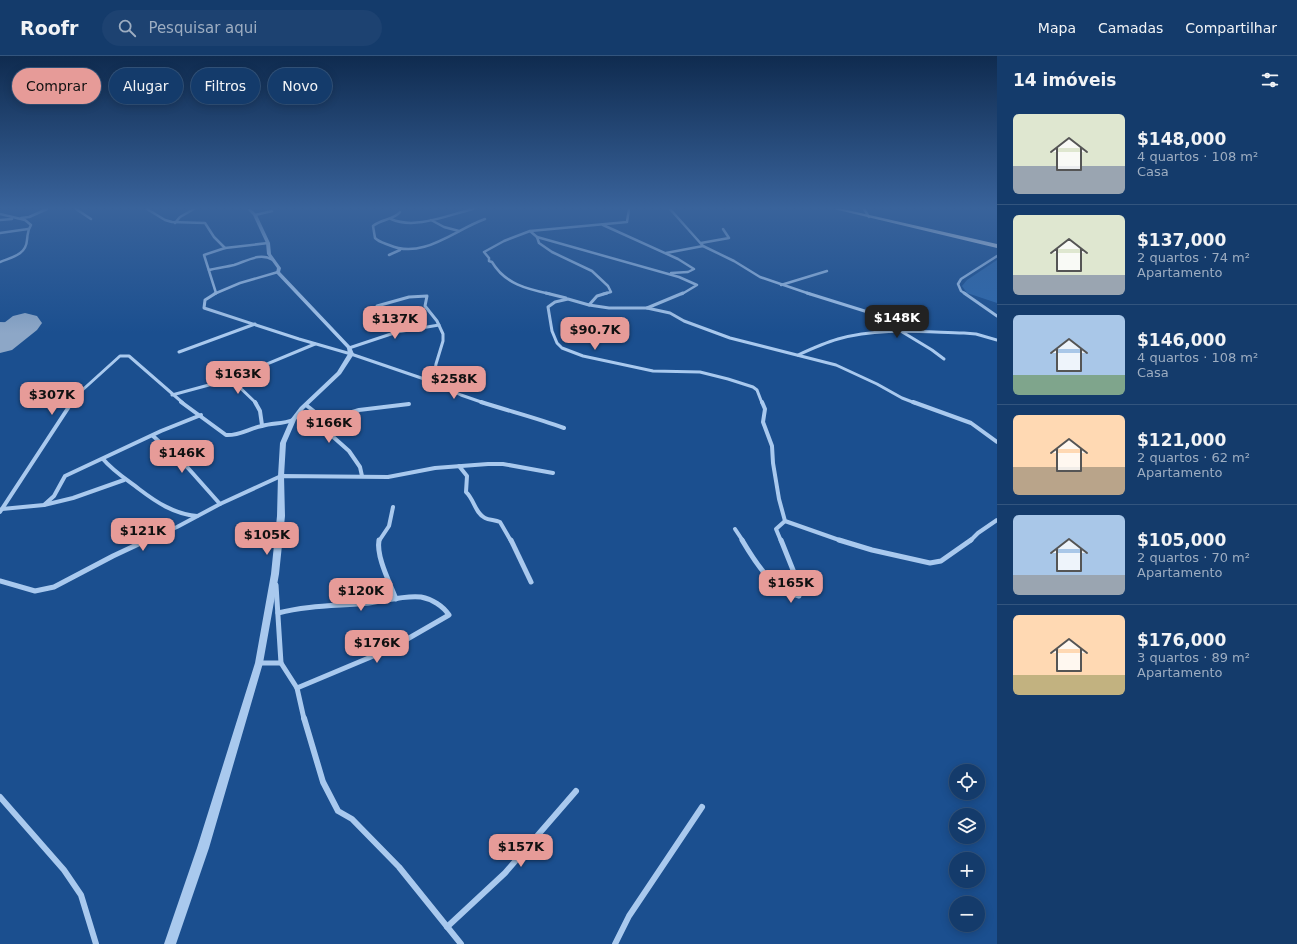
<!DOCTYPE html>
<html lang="pt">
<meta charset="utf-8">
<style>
body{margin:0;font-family:"DejaVu Sans",sans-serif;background:#1d4271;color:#f1f3f6;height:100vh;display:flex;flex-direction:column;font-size:15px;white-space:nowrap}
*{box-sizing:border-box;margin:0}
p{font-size:13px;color:#9dadc1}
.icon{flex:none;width:22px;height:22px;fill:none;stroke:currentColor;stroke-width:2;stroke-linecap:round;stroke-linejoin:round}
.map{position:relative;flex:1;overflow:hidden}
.side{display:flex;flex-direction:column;background:#143b6b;width:300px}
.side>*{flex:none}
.guide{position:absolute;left:12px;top:12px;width:380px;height:36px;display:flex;gap:8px}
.tools{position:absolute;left:949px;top:708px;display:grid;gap:8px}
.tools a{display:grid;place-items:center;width:36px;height:36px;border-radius:50%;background:#143b6b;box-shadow:0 2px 10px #0003,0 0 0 1px #33557e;font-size:20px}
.price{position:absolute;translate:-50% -34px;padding:0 9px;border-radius:8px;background:#e69b98;color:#111;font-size:13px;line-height:26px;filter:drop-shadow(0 1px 2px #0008)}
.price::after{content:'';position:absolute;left:50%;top:24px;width:12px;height:9px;margin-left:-6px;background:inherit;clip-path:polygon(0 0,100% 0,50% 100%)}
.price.current{background:#222;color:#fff}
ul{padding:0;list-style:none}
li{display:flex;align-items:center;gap:12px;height:100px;padding:0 16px}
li+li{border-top:1px solid #33557e}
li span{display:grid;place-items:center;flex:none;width:112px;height:80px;border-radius:6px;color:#555}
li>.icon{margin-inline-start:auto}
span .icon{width:48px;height:48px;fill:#fffc;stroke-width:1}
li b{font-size:17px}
h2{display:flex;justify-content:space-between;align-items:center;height:48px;padding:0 16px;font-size:17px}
.pill{padding:0 14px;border-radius:18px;background:#143b6b;box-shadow:0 2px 10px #0003,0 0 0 1px #33557e;font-size:14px;line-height:36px}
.pill.current{background:#e69b98;color:#111}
header{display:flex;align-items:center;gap:24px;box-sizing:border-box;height:56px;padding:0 20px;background:#143b6b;border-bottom:1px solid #33557e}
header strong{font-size:19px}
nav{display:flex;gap:22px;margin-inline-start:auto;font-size:14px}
.search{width:280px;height:36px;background:#1d4271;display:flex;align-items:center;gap:10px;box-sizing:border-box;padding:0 14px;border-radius:22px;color:#9dadc1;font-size:15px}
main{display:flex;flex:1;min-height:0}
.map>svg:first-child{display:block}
</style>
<header>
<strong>Roofr</strong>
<div class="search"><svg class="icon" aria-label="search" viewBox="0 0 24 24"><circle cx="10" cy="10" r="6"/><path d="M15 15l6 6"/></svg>Pesquisar aqui</div>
<nav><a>Mapa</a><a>Camadas</a><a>Compartilhar</a></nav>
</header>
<main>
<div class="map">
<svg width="997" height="888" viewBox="0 0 997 888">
<rect width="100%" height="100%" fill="#1b4f8f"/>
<polygon fill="#2e69ad" points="997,204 997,247 967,237 962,230 967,224"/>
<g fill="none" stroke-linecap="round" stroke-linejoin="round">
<polygon fill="#8da7c7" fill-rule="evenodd" points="0,266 26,267 28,270 26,273 0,274"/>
<polygon fill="#8da7c7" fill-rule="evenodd" points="25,257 37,260 42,267 37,274 12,294 0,297 0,270 13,260"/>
<g stroke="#a9c9ee" stroke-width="2.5">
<polyline points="76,153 91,163"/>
<polyline points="147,153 165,164 172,166 205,167 214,181 225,192"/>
<polyline points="670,153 703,190 734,205 760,221 810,238"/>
<polyline points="864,153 869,161"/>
<path d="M400 156C394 164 381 163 373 170L375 182C379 186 384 187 389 189 423 204 454 174 485 163"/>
<path d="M0 158 25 164 31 169C27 175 28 177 27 184 26 199 12 201 0 206"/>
<polyline points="255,159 272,155"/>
<polyline points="21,162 29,161 47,153"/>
<path d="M391 163C415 174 448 159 473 153"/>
<polyline points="0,164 12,163"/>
<polyline points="431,164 444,171 459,175"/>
<polyline points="175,167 180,161 194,153"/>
<polyline points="603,169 678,203 694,213 688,216 671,217"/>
<polyline points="530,175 537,181 539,187 552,196 592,215 608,230 611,236 603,238"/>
<polyline points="0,177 28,173"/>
<polyline points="537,181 679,221 697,229 682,238"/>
<polyline points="701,187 729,182 723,173"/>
<polyline points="666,197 703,190"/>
<polyline points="389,199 400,194"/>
<path d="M209 214C217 212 226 211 234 209 247 205 260 196 273 204"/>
<polyline points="781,229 827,215"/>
<polyline points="216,237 204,199 225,192 268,187"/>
<polyline points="214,238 240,227 278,216"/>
<path d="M550 238C527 233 505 228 492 206L489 205V202L484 196 504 185 530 175 627 166 629 153"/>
<polyline points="966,238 961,235 958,228 961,223 997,200"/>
</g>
<g stroke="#a9c9ee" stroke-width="3">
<polyline points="216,237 205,244 204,252 299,283 351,298 433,326 461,339 484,347"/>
<polyline points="546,237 566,242"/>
<polyline points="807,237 871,257 932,294 944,303"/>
<polyline points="964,237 997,260"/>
<polyline points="589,249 597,240 607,237"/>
<polyline points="377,250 409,241 427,240 425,250 437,265 443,278 443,285 436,308 433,326"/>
<polyline points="647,252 683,237"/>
<polyline points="349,292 397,276 439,269"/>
<polyline points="179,296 255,268"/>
<path d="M798 299C811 293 824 287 838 283 878 271 923 276 964 277L976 278 997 284"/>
<polyline points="221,308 232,324 256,347"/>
<polyline points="172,339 231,323 315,288"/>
<polyline points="72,347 78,338 120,300 129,300 183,347"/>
<polyline points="762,347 757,334 753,331 728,323 700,316 653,315 583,300 562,292 557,287 552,275 548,251 555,246 568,243 589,249 609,252 647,252 670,257 684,265 730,282 836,309 877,328 902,342 915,347"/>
</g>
<g stroke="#a9c9ee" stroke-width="4">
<path d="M181 346 226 379C239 380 250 372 262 370 273 367 283 368 293 364"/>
<polyline points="255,346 260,355 262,369"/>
<path d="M481 346C509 355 537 362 564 372"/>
<polyline points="762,346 765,353 763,366 772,390 773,407 779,443 785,465 842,485"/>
<polyline points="913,346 971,367 997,386"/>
<polyline points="306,349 325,364 331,379 349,395 360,411 362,420"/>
<polyline points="325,364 359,354 409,348"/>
<polyline points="153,380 188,412 220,448"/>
<path d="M103 403C113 415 126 423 139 433 156 446 174 458 197 460"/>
<path d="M459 410 467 420 466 436C474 443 475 457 485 462 489 464 495 464 500 466L511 485"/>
<polyline points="44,449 54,440 65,420 161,375 201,359"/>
<polyline points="2,453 44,449 73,442 124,424"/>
<polyline points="0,456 72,346"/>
<polyline points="735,473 743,485"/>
<polyline points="145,485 177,471 220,448 281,420 388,421 435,412 488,408 503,408 553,417"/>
<polyline points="379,485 389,470 393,451"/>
<polyline points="781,485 776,473 785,465"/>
<polyline points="970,485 978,477 997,464"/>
</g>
<g stroke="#a9c9ee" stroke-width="5">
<path d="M379 484C376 501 390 527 396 543"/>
<polyline points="511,484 531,526"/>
<path d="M742 484C755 506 773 535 799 540L801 530 797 524 781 484"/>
<polyline points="839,484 872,494 930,507 941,505 971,484"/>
<polyline points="0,525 35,535 54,531 113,500 147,484"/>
<polyline points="276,529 281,607 297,632 304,663"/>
<path d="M278 557C308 549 339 550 369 547 386 545 404 539 421 541 432 543 443 550 449 559L390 593 297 632"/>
<polyline points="259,607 281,607"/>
</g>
<g stroke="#a9c9ee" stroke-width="6">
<polyline points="304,662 323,726 338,755 352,763 399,811 461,888"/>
<polyline points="0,741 64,814 81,839 96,888"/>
<polyline points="447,871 505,817 576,735"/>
<polyline points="615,888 629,860 702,751"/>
</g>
<polygon fill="#a9c9ee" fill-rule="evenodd" points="247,153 251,153 257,159 270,187 271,198 281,212 280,216 351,291 354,298 341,318 304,353 296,364 286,387 284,420 285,460 279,518 263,607 209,792 176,888 164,888 197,792 255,607 271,518 277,460 278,420 280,387 290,364 300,351 337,316 348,298 347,292 276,217 277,212 267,198 266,187 253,159"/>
<polygon fill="#f0f6ff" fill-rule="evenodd" points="834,153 843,153 997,188 997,192"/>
</g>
<linearGradient id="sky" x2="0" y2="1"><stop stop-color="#0f2b4f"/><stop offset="0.55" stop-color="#39639b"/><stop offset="1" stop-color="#39639b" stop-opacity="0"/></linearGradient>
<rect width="997" height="277" fill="url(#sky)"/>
</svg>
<div class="tools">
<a><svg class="icon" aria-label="locate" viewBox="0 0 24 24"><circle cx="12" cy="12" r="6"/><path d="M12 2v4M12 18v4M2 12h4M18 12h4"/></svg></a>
<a><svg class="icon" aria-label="layers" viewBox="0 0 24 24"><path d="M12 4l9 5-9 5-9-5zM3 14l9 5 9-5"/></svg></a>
<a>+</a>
<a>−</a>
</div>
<b class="price current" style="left:897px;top:283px">$148K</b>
<b class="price" style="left:395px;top:284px">$137K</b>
<b class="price" style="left:595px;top:295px">$90.7K</b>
<b class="price" style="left:238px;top:339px">$163K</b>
<b class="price" style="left:454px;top:344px">$258K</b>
<b class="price" style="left:52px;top:360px">$307K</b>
<b class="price" style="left:329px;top:388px">$166K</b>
<b class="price" style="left:182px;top:418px">$146K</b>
<b class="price" style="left:143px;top:496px">$121K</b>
<b class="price" style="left:267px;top:500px">$105K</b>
<b class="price" style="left:791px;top:548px">$165K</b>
<b class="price" style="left:361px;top:556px">$120K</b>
<b class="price" style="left:377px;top:608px">$176K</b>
<b class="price" style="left:521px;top:812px">$157K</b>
<div class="guide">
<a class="pill current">Comprar</a>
<a class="pill">Alugar</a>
<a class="pill">Filtros</a>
<a class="pill">Novo</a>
</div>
</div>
<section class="side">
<h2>14 imóveis<svg class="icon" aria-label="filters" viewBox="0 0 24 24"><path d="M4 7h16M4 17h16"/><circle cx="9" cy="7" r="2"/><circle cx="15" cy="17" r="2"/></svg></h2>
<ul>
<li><span style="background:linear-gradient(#dfe7d0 65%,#9aa5b1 0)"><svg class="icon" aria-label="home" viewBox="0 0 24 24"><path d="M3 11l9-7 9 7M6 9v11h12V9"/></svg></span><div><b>$148,000</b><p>4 quartos · 108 m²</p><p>Casa</p></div></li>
<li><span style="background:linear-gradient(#dfe7d0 75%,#9aa5b1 0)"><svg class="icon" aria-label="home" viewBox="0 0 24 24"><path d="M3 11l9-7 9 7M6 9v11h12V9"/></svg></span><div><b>$137,000</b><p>2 quartos · 74 m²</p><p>Apartamento</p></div></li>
<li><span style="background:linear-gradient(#a9c7e8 75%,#7fa58c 0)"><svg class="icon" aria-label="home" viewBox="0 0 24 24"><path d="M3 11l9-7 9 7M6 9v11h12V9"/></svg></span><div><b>$146,000</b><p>4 quartos · 108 m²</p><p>Casa</p></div></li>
<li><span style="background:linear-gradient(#ffd9b3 65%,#b9a48a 0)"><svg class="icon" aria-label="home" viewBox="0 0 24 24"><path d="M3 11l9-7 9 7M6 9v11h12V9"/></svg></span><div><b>$121,000</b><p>2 quartos · 62 m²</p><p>Apartamento</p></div></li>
<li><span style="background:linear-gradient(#a9c7e8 75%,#9aa5b1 0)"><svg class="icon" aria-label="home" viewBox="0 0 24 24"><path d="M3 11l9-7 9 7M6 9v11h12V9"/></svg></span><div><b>$105,000</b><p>2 quartos · 70 m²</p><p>Apartamento</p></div></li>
<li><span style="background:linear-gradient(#ffd9b3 75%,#c2b280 0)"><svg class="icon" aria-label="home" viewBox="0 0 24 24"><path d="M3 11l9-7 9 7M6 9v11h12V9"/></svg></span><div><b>$176,000</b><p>3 quartos · 89 m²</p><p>Apartamento</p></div></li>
</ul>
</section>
</main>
